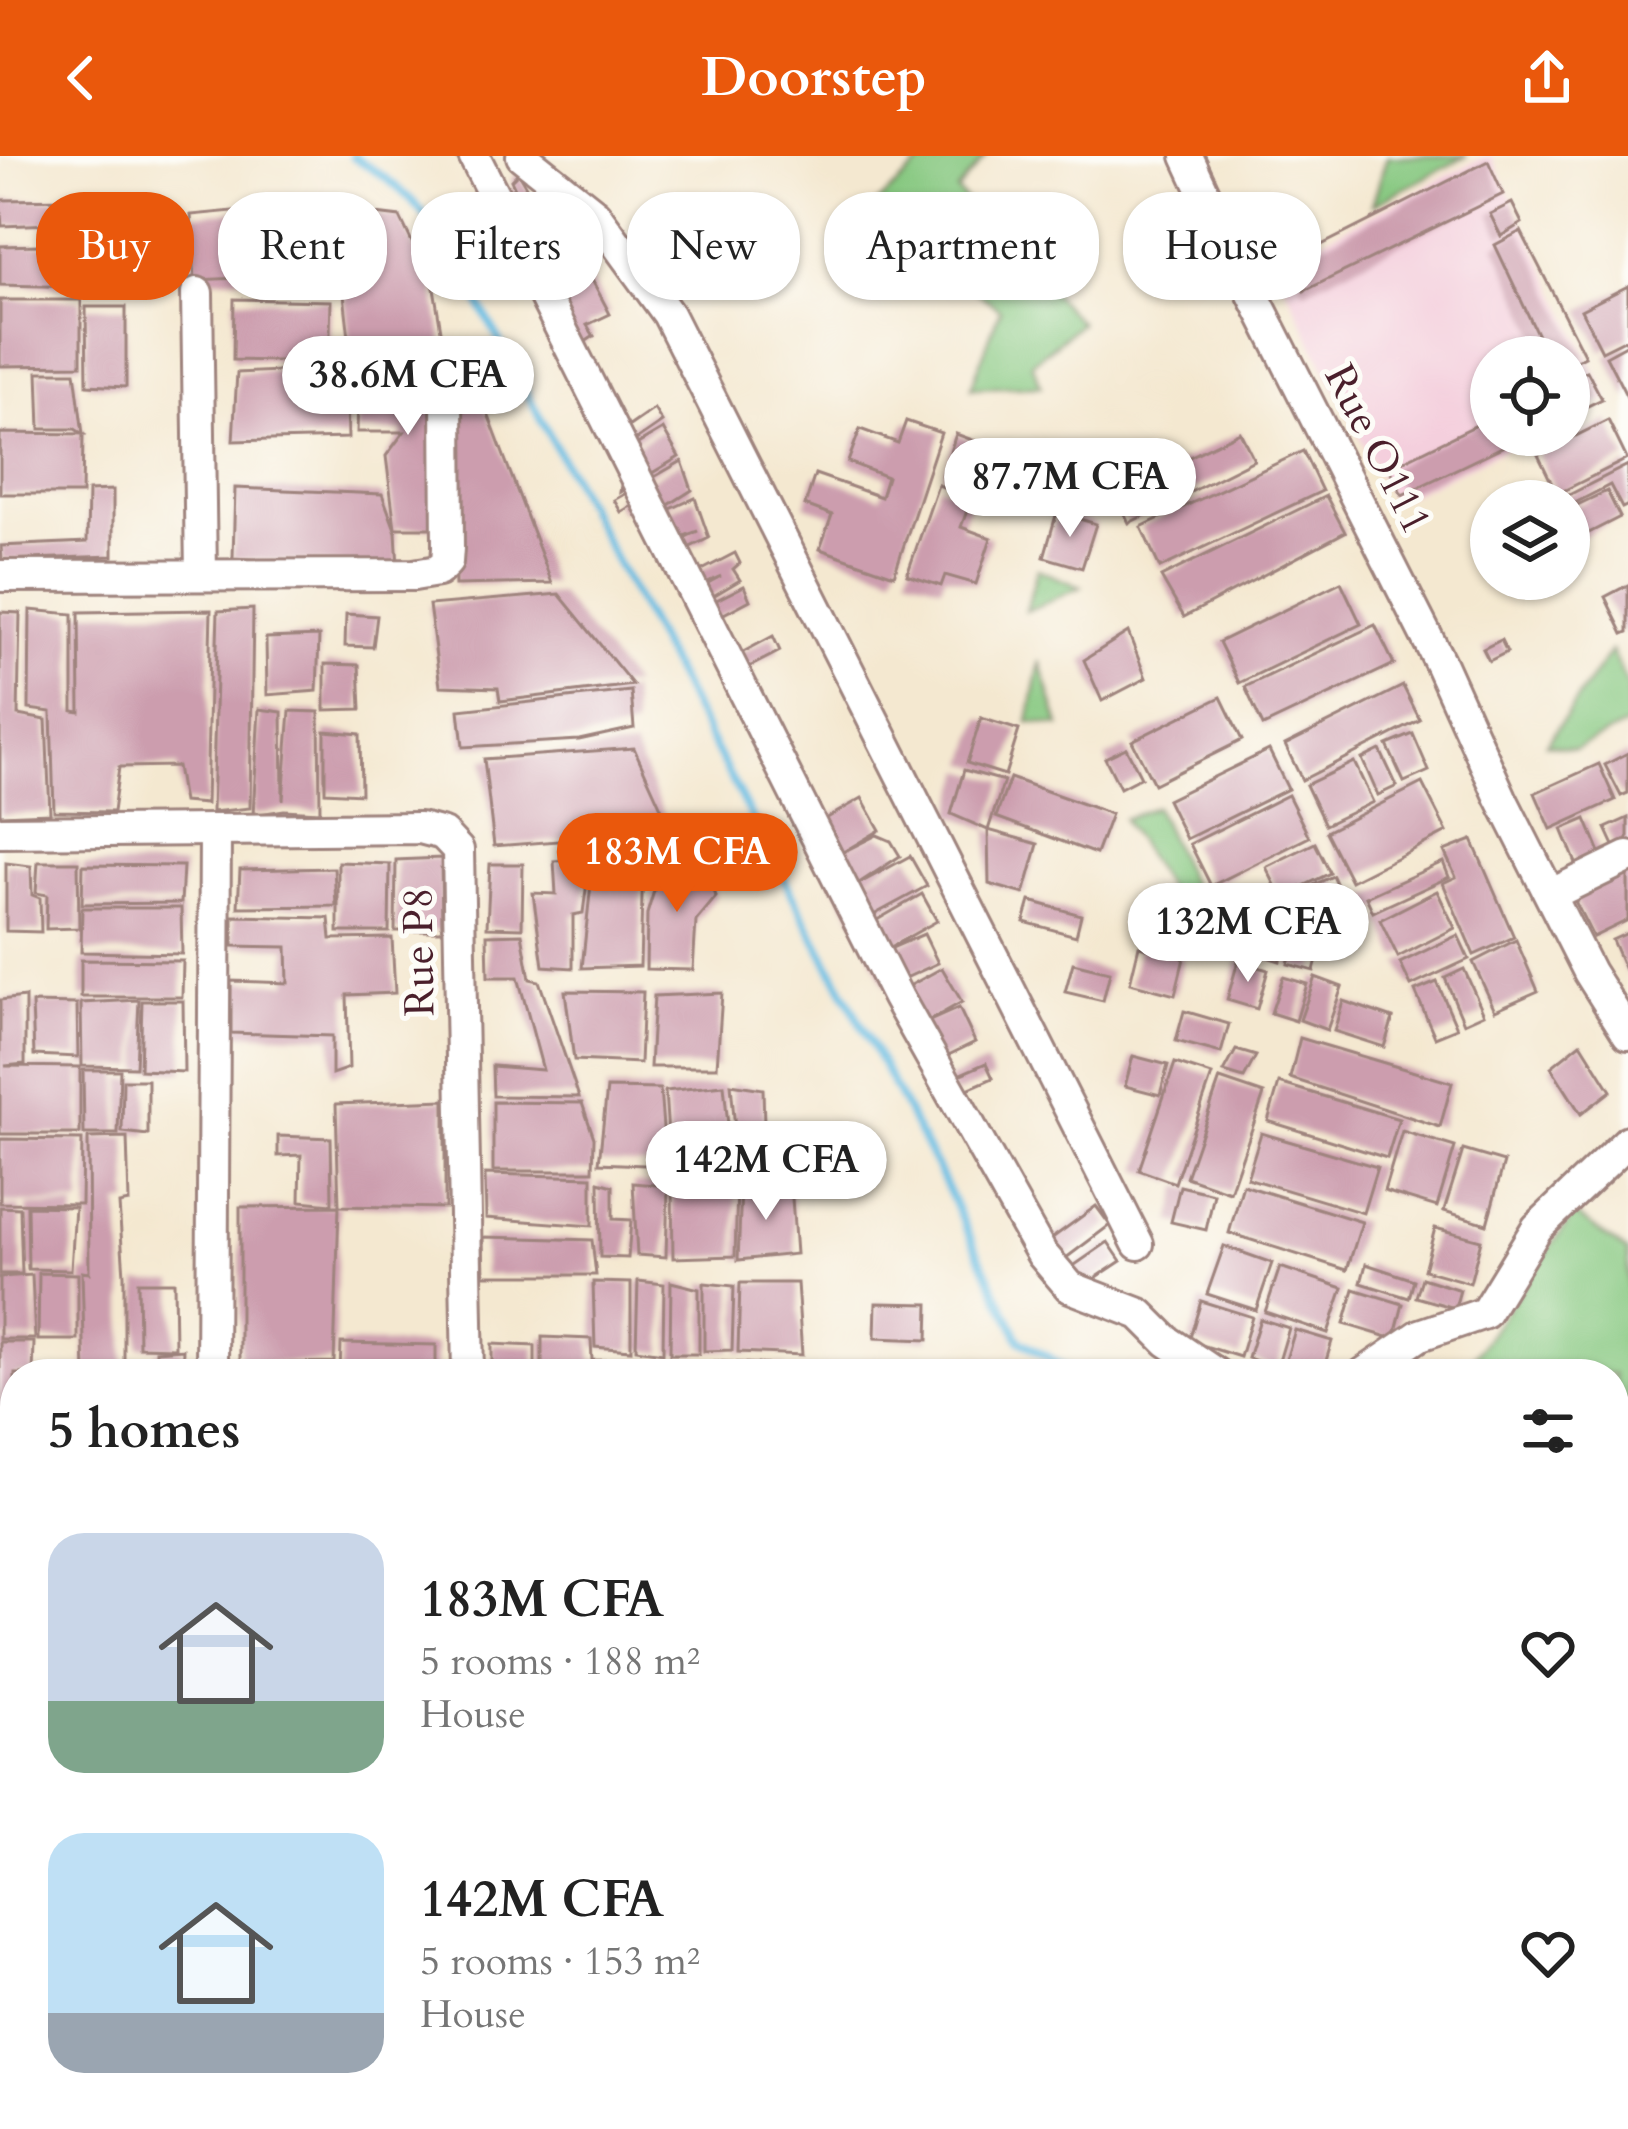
<!DOCTYPE html>
<meta charset="utf-8">
<style>
body{margin:0;font-family:Cardo,serif;background:#f2f2f2;color:#222;height:100vh;display:flex;flex-direction:column;font-size:45px;white-space:nowrap}
*{box-sizing:border-box;margin:0}
p{font-size:39px;color:#767676}
.icon{flex:none;width:66px;height:66px;fill:none;stroke:currentColor;stroke-width:2;stroke-linecap:round;stroke-linejoin:round}
.map{position:relative;flex:1;overflow:hidden}
.drawer{position:absolute;left:0px;top:1203px;width:1629px;height:771px;display:flex;flex-direction:column;background:#fff;border-radius:48px 48px 0 0;box-shadow:0 3px 9px #0004}
.drawer>*{flex:none}
.top-card{position:absolute;left:36px;top:36px;width:1557px;height:108px;display:flex;gap:24px}
.tools{position:absolute;left:1470px;top:180px;display:grid;gap:24px}
.tools a{display:grid;place-items:center;width:120px;height:120px;border-radius:50%;background:#fff;box-shadow:0 3px 9px #0004;font-size:60px}
.price{position:absolute;translate:-50% -102px;padding:0 27px;border-radius:42px;background:#fff;color:#222;font-size:39px;line-height:78px;filter:drop-shadow(0 3px 6px #0008)}
.price::after{content:'';position:absolute;left:50%;top:72px;width:36px;height:27px;margin-left:-18px;background:inherit;clip-path:polygon(0 0,100% 0,50% 100%)}
.price.selected{background:#ea580c;color:#fff}
ul{padding:0;list-style:none}
li{display:flex;align-items:center;gap:36px;height:300px;padding:0 48px}
li span{display:grid;place-items:center;flex:none;width:336px;height:240px;border-radius:36px;color:#555}
li>.icon{margin-inline-start:auto}
span .icon{width:144px;height:144px;fill:#fffc;stroke-width:1}
li b{font-size:51px}
h2{display:flex;justify-content:space-between;align-items:center;height:144px;padding:0 48px;font-size:51px}
.pill{padding:0 42px;border-radius:48px;background:#fff;box-shadow:0 3px 9px #0004;font-size:42px;line-height:108px}
.pill.selected{background:#ea580c;color:#fff}
header{display:flex;justify-content:space-between;align-items:center;height:156px;padding:0 48px;background:#ea580c;color:#fff;font-size:54px;font-weight:700}
.map>svg:first-child{display:block}
</style>
<header><svg class="icon" aria-label="back" viewBox="0 0 24 24"><path d="M15 5l-7 7 7 7"/></svg>Doorstep<svg class="icon" aria-label="share" viewBox="0 0 24 24"><path d="M12 15V3M7 8l5-5 5 5M5 13v7h14v-7"/></svg></header>
<div class="map">
<svg width="1628" height="1973" viewBox="0 0 1628 1973">
<rect width="100%" height="100%" fill="#fdfcf7"/>
<filter id="ink" filterUnits="userSpaceOnUse"><feTurbulence type="fractalNoise" baseFrequency=".00833" numOctaves="2"/><feDisplacementMap in="SourceGraphic" scale="24" xChannelSelector="R" yChannelSelector="G"/><feConvolveMatrix kernelMatrix="1 2 1 2 8 2 1 2 1" color-interpolation-filters="sRGB"/></filter>
<filter id="wash" filterUnits="userSpaceOnUse"><feTurbulence type="fractalNoise" baseFrequency=".004" numOctaves="4" result="noise"/><feDisplacementMap in="SourceGraphic" scale="48" xChannelSelector="R" yChannelSelector="G"/><feGaussianBlur stdDeviation="2.7" result="paint"/><feColorMatrix in="noise" values="0 0 0 0 0 0 0 0 0 0 0 0 0 0 0 0 0 1.4 0 .05"/><feComposite in="paint" operator="in"/></filter>
<g filter="url(#wash)">
<rect width="100%" height="100%" fill="#f4e8d0"/>
<polygon fill="#f4cfdd" points="1485,0 1491,0 1609,243 1569,263 1569,201 1491,201 1491,279 1535,279 1392,347 1274,108"/>
<g fill="#85c77f" stroke="#687355" stroke-width="3">
<polygon points="929,0 986,0 957,35 1080,167 1032,207 1041,230 971,232 1000,153 867,57"/>
<polygon points="1387,0 1467,0 1372,49"/>
<polygon points="1037,413 1081,431 1026,455"/>
<polygon points="1611,495 1628,531 1628,568 1575,593 1546,588"/>
<polygon points="1040,505 1060,570 1029,566"/>
<polygon points="1155,651 1195,737 1183,758 1123,663"/>
<polygon points="1574,1058 1628,1096 1628,1325 1614,1315 1614,1218 1479,1218 1467,1210"/>
</g>
<g fill="none" stroke-linecap="round" stroke-linejoin="round">
<g stroke="#65bbe1" stroke-width="8">
<path d="M352 0C402 30 426 54 456 103L937 1012 1020 1184 1076 1218"/>
<polyline points="1614,1576 1628,1586"/>
</g>
</g>
<g id="blocks">
<g fill="#cc9dae">
<polygon points="1488,5 1503,38 1304,135 1290,105"/>
<polygon points="518,17 537,49 528,60 543,50 548,60 517,76 500,40 512,32 522,47 511,24"/>
<polygon points="76,43 77,67 2,70 0,44"/>
<polygon points="325,46 336,118 195,124 191,59"/>
<polygon points="1512,47 1522,67 1501,80 1490,58"/>
<polygon points="334,53 400,61 434,132 446,205 352,207"/>
<polygon points="81,67 179,67 182,110 85,107 83,131 0,129 0,90 83,88"/>
<polygon points="1521,75 1585,200 1569,208 1569,201 1548,201 1495,89"/>
<polygon points="591,122 610,158 587,169 594,180 570,196 541,148"/>
<polygon points="1628,130 1628,182 1602,195 1581,154"/>
<polygon points="234,143 331,145 329,206 233,204"/>
<polygon points="0,144 81,144 81,209 0,210"/>
<polygon points="86,151 126,151 126,231 87,229"/>
<polygon points="1628,188 1628,243 1606,200"/>
<polygon points="346,212 348,282 233,285 237,217"/>
<polygon points="443,212 442,372 395,372 386,300 404,276 357,276 359,213"/>
<polygon points="1587,215 1602,243 1569,259 1569,224"/>
<polygon points="38,216 75,216 83,278 82,338 0,338 0,277 83,278 75,273 40,273"/>
<polygon points="477,229 552,427 455,429 450,234"/>
<polygon points="654,253 662,266 633,286 625,273"/>
<polygon points="1491,262 1491,279 1527,279 1402,339 1389,312"/>
<polygon points="1608,264 1627,303 1557,338 1538,299"/>
<polygon points="906,265 941,277 894,419 820,393 832,359 805,349 815,318 881,341 887,321 848,306 860,273 898,287"/>
<polygon points="663,273 679,301 620,336 626,295"/>
<polygon points="1240,276 1254,304 1129,367 1115,338"/>
<polygon points="956,278 986,289 972,331 942,320"/>
<polygon points="1303,295 1322,335 1160,412 1141,371"/>
<polygon points="682,305 692,334 642,366 631,350 621,356 614,344"/>
<polygon points="1628,309 1628,349 1622,352 1610,329 1569,350 1569,345 1565,345 1563,342"/>
<polygon points="938,329 972,341 961,371 991,382 976,428 945,419 941,430 907,419"/>
<polygon points="235,332 382,338 396,376 398,412 233,402"/>
<polygon points="113,334 113,400 2,404 1,390 87,386 88,335"/>
<polygon points="1607,335 1620,361 1579,382 1569,353"/>
<polygon points="1326,340 1345,376 1184,461 1161,421"/>
<polygon points="695,342 709,382 663,404 662,393 698,375 654,391 642,366"/>
<polygon points="1057,356 1096,368 1082,412 1044,401"/>
<polygon points="735,397 740,407 733,413 740,424 693,452 686,439 721,420 687,435 681,425"/>
<polygon points="1341,426 1361,468 1239,527 1219,486"/>
<polygon points="1628,429 1628,476 1623,478 1605,441"/>
<polygon points="744,430 750,444 701,470 693,456"/>
<polygon points="559,438 633,529 500,545 498,532 440,530 429,449"/>
<polygon points="253,453 250,652 212,656 218,455"/>
<polygon points="30,454 73,458 73,555 80,556 79,456 211,454 206,648 183,646 177,610 119,611 113,656 54,655 51,556 29,553"/>
<polygon points="0,456 20,457 18,559 46,564 50,657 0,659"/>
<polygon points="346,458 377,460 373,491 345,490"/>
<polygon points="1375,469 1394,508 1263,570 1245,531"/>
<polygon points="1128,476 1146,522 1102,545 1084,504"/>
<polygon points="319,480 317,535 267,539 266,482"/>
<polygon points="773,480 780,495 728,522 721,508"/>
<polygon points="1501,484 1507,496 1489,505 1483,493"/>
<polygon points="325,508 359,509 361,553 325,554"/>
<polygon points="1403,530 1420,564 1302,624 1285,589"/>
<polygon points="631,535 634,572 579,584 463,591 459,554"/>
<polygon points="1221,541 1242,584 1154,628 1132,585"/>
<polygon points="259,553 282,556 283,644 290,555 319,556 320,656 284,654 253,659"/>
<polygon points="981,562 1019,574 1005,619 967,607"/>
<polygon points="325,575 360,578 361,638 325,636"/>
<polygon points="1413,578 1429,615 1404,626 1387,589"/>
<polygon points="634,592 672,676 494,690 484,603"/>
<polygon points="1126,592 1141,621 1120,632 1105,602"/>
<polygon points="1269,594 1288,633 1186,683 1167,644"/>
<polygon points="1380,594 1397,630 1378,639 1362,603"/>
<polygon points="1628,597 1628,637 1621,640 1605,609"/>
<polygon points="1354,606 1373,646 1325,669 1306,629"/>
<polygon points="1599,608 1615,644 1551,673 1535,637"/>
<polygon points="964,614 1004,625 988,674 1038,688 1024,738 989,728 988,674 951,658"/>
<polygon points="1010,622 1111,658 1096,698 996,661"/>
<polygon points="1422,627 1447,676 1351,725 1326,676"/>
<polygon points="1288,639 1309,681 1211,730 1190,688"/>
<polygon points="862,642 880,674 843,696 877,679 891,685 900,700 853,731 910,700 927,730 857,768 803,676"/>
<polygon points="1628,662 1628,691 1617,696 1606,672"/>
<polygon points="1586,663 1602,701 1578,712 1562,673"/>
<polygon points="1472,684 1514,781 1474,799 1443,727 1456,721 1444,695"/>
<polygon points="1315,687 1330,717 1281,741 1266,711"/>
<polygon points="441,702 442,775 395,775 396,704"/>
<polygon points="590,703 583,757 573,759 573,812 543,810 533,737 556,738 554,705"/>
<polygon points="643,705 640,810 582,812 593,709"/>
<polygon points="663,705 708,711 716,741 696,765 693,814 646,813 647,758"/>
<polygon points="38,706 78,706 79,772 46,773 47,739 36,737"/>
<polygon points="338,706 390,708 389,776 338,776"/>
<polygon points="1443,706 1449,721 1373,756 1366,741"/>
<polygon points="6,707 31,710 32,739 40,742 41,776 6,775"/>
<polygon points="490,708 523,708 522,772 487,771"/>
<polygon points="83,709 183,710 181,747 82,748"/>
<polygon points="334,712 336,750 238,751 240,714"/>
<polygon points="1628,712 1628,764 1593,781 1572,739"/>
<polygon points="1333,720 1346,750 1316,763 1303,734"/>
<polygon points="1202,732 1294,761 1280,805 1189,776"/>
<polygon points="1437,735 1455,772 1398,801 1380,764"/>
<polygon points="922,738 937,765 880,797 924,778 938,807 886,831 858,775"/>
<polygon points="1030,745 1081,759 1076,780 1024,766"/>
<polygon points="82,752 181,752 182,798 81,796"/>
<polygon points="233,760 329,762 331,783 392,782 395,837 347,839 349,912 332,918 332,880 231,877 231,825 288,827 287,791 233,790"/>
<polygon points="1299,767 1325,774 1314,815 1288,808"/>
<polygon points="1628,777 1628,821 1612,784"/>
<polygon points="522,778 530,823 539,825 579,941 493,940 492,910 543,914 518,821 488,821 487,779"/>
<polygon points="1458,779 1469,803 1411,830 1400,807"/>
<polygon points="1516,784 1538,835 1495,854 1473,806"/>
<polygon points="1139,790 1184,802 1175,839 1130,827"/>
<polygon points="81,804 183,805 182,841 81,841"/>
<polygon points="1238,805 1268,814 1257,853 1227,844"/>
<polygon points="1073,807 1110,816 1103,845 1065,836"/>
<polygon points="942,812 962,846 923,868 959,852 975,886 930,908 893,839"/>
<polygon points="1464,813 1484,858 1464,867 1445,822"/>
<polygon points="1283,821 1307,828 1296,865 1271,857"/>
<polygon points="1315,821 1342,831 1327,874 1300,864"/>
<polygon points="1437,826 1457,872 1435,881 1415,835"/>
<polygon points="565,835 643,836 640,907 574,904"/>
<polygon points="722,837 717,911 650,911 654,840"/>
<polygon points="25,841 25,908 5,910 80,911 80,978 0,978 0,844"/>
<polygon points="139,844 136,911 82,910 81,847"/>
<polygon points="142,845 183,845 184,916 140,914"/>
<polygon points="1343,845 1393,862 1384,891 1334,875"/>
<polygon points="32,847 77,848 78,901 34,899"/>
<polygon points="1184,855 1229,868 1221,897 1176,885"/>
<polygon points="1300,882 1452,927 1440,971 1290,922"/>
<polygon points="1581,887 1611,935 1581,958 1551,911"/>
<polygon points="1236,894 1256,900 1244,922 1224,916"/>
<polygon points="1133,900 1168,909 1160,939 1125,930"/>
<polygon points="986,907 993,922 954,939 947,924"/>
<polygon points="1175,907 1212,919 1175,1027 1139,1014"/>
<polygon points="83,914 120,914 118,978 84,978"/>
<polygon points="1220,923 1264,938 1230,1036 1186,1021"/>
<polygon points="123,924 148,924 148,979 122,976"/>
<polygon points="1279,927 1399,963 1387,1002 1268,965"/>
<polygon points="731,928 763,933 765,1005 738,1007"/>
<polygon points="724,929 732,1010 670,1008 665,935"/>
<polygon points="607,932 660,933 666,1010 599,1007"/>
<polygon points="445,944 445,1052 339,1050 336,948"/>
<polygon points="493,946 582,947 594,982 593,1015 493,1015"/>
<polygon points="1402,975 1455,991 1437,1051 1384,1035"/>
<polygon points="1261,977 1377,1011 1363,1057 1247,1022"/>
<polygon points="278,980 331,982 332,1048 300,1045 301,999 278,1000"/>
<polygon points="127,981 129,1046 119,1048 124,1119 124,1218 85,1218 82,1116 89,1117 88,982"/>
<polygon points="0,983 82,984 81,1048 0,1047"/>
<polygon points="1463,994 1504,1006 1487,1068 1444,1055"/>
<polygon points="485,1018 592,1021 592,1070 486,1062"/>
<polygon points="599,1026 613,1030 613,1063 631,1064 628,1102 600,1101"/>
<polygon points="633,1027 668,1030 666,1101 637,1099"/>
<polygon points="791,1029 796,1098 738,1104 741,1032"/>
<polygon points="1243,1029 1362,1066 1347,1114 1229,1077"/>
<polygon points="672,1030 737,1031 735,1100 673,1102"/>
<polygon points="1180,1030 1214,1038 1206,1074 1171,1066"/>
<polygon points="27,1050 75,1051 71,1114 28,1113"/>
<polygon points="339,1050 334,1206 240,1208 240,1051"/>
<polygon points="1096,1050 1110,1069 1058,1108 1044,1088"/>
<polygon points="0,1051 20,1052 22,1118 0,1118"/>
<polygon points="1435,1072 1481,1084 1470,1127 1424,1114"/>
<polygon points="483,1081 592,1084 596,1119 484,1119"/>
<polygon points="1108,1086 1121,1105 1082,1131 1069,1113"/>
<polygon points="1224,1090 1272,1107 1256,1154 1207,1138"/>
<polygon points="1366,1108 1414,1124 1409,1142 1361,1127"/>
<polygon points="1280,1111 1343,1132 1328,1177 1265,1156"/>
<polygon points="39,1117 78,1118 78,1184 38,1184"/>
<polygon points="32,1119 35,1183 0,1183 0,1121"/>
<polygon points="1422,1122 1460,1134 1455,1152 1416,1141"/>
<polygon points="638,1125 664,1128 663,1197 636,1193"/>
<polygon points="138,1126 174,1126 175,1192 139,1191"/>
<polygon points="593,1126 631,1127 631,1194 595,1191"/>
<polygon points="671,1126 699,1133 699,1198 670,1198"/>
<polygon points="704,1127 734,1130 732,1194 704,1195"/>
<polygon points="740,1127 797,1127 802,1199 738,1196"/>
<polygon points="1354,1133 1403,1148 1394,1183 1344,1168"/>
<polygon points="1201,1145 1252,1161 1240,1201 1189,1185"/>
<polygon points="876,1147 929,1148 928,1184 875,1182"/>
<polygon points="1260,1163 1289,1172 1277,1212 1248,1202"/>
<polygon points="1295,1174 1332,1185 1322,1218 1282,1217"/>
<polygon points="542,1181 591,1183 592,1204 663,1205 662,1218 595,1218 592,1204 593,1218 542,1218"/>
<polygon points="0,1186 34,1186 33,1218 15,1218 15,1323 0,1324"/>
<polygon points="341,1187 436,1189 436,1218 340,1218"/>
<polygon points="492,1188 535,1190 535,1218 492,1218"/>
<polygon points="183,1193 182,1218 156,1218 156,1195"/>
<polygon points="715,1205 785,1210 785,1218 714,1218"/>
<polygon points="666,1207 710,1209 710,1218 666,1218"/>
<polygon points="0,1328 13,1328 15,1389 0,1391"/>
<polygon points="1628,1369 1628,1392 1617,1409 1614,1391"/>
<rect x="0" y="1393" width="15" height="64"/>
<polygon points="1623,1442 1628,1445 1628,1491 1614,1493 1614,1458"/>
<polygon points="0,1459 15,1459 15,1548 0,1549"/>
<polygon points="0,1557 15,1557 15,1602 0,1603"/>
<polygon points="1628,1707 1628,1738 1614,1740 1614,1709"/>
<polygon points="1628,1758 1628,1792 1614,1794 1614,1760"/>
<polygon points="1628,1848 1628,1915 1614,1918 1614,1850"/>
<polygon points="849,1959 892,1959 890,1973 848,1973"/>
<polygon points="991,1959 1052,1959 1054,1973 993,1973"/>
<polygon points="1057,1959 1122,1959 1124,1973 1059,1973"/>
<polygon points="1127,1959 1196,1959 1198,1973 1129,1973"/>
<polygon points="1201,1959 1228,1959 1230,1973 1204,1973"/>
<polygon points="1236,1959 1262,1959 1264,1970 1239,1973"/>
<polygon points="1301,1959 1345,1959 1347,1968 1305,1973"/>
<polygon points="1491,1959 1493,1973 1461,1973 1459,1962"/>
<polygon points="1495,1959 1556,1959 1558,1973 1497,1973"/>
<polygon points="1564,1959 1612,1959 1613,1965 1566,1973"/>
<polygon points="981,1961 983,1973 955,1973 954,1965"/>
</g>
</g>
</g>
<g filter="url(#ink)">
<use href="#blocks" fill-opacity="0" stroke="#9f847e" stroke-width="3"/>
<g fill="none" stroke-linecap="round" stroke-linejoin="round">
<defs>
<g id="minor">
<polyline points="474,0 898,842 1042,1098 1070,1131 1140,1158 1167,1185 1216,1218"/>
<polyline points="522,0 595,58 668,158 1138,1088"/>
<polyline points="1187,0 1230,93 1441,509 1501,642 1589,816 1628,878"/>
<polyline points="197,137 201,419"/>
<polyline points="0,420 414,419 438,415 447,406 448,392 447,243"/>
<polyline points="0,676 420,672 443,678 458,694 468,1218"/>
<polyline points="1552,738 1628,701"/>
<polyline points="212,1218 215,675"/>
<polyline points="1363,1218 1420,1179 1485,1157 1537,1072 1628,985"/>
<polyline points="1614,1499 1628,1509"/>
<polyline points="1614,1605 1628,1616"/>
<polyline points="0,1625 15,1625"/>
<polyline points="1614,1750 1628,1748"/>
<polyline points="1614,1837 1628,1835"/>
<polyline points="0,1868 15,1868"/>
<polyline points="1614,1924 1628,1921"/>
<polyline points="1297,1959 1300,1973"/>
<polyline points="447,1973 447,1959"/>
<polyline points="1366,1973 1437,1959"/>
</g>
</defs>
<use href="#minor" stroke="#9f847e" stroke-width="36"/>
<use href="#minor" stroke="#fff" stroke-width="30"/>
</g>
</g>
<g text-anchor="middle" dominant-baseline="central" stroke-width="10" stroke-linejoin="round" paint-order="stroke">
<g font-size="42" fill="#4a1f2b" stroke="#fdfcf7">
<text transform="translate(1378 293) rotate(63)">Rue O111</text>
<text transform="translate(419 796) rotate(-91)">Rue P8</text>
</g>
</g>
</svg>
<div class="tools">
<a><svg class="icon" aria-label="locate" viewBox="0 0 24 24"><circle cx="12" cy="12" r="6"/><path d="M12 2v4M12 18v4M2 12h4M18 12h4"/></svg></a>
<a><svg class="icon" aria-label="layers" viewBox="0 0 24 24"><path d="M12 4l9 5-9 5-9-5zM3 14l9 5 9-5"/></svg></a>
</div>
<b class="price" style="left:408px;top:282px">38.6M CFA</b>
<b class="price" style="left:1070px;top:384px">87.7M CFA</b>
<b class="price selected" style="left:677px;top:759px">183M CFA</b>
<b class="price" style="left:1248px;top:829px">132M CFA</b>
<b class="price" style="left:766px;top:1067px">142M CFA</b>
<div class="top-card">
<a class="pill selected">Buy</a>
<a class="pill">Rent</a>
<a class="pill">Filters</a>
<a class="pill">New</a>
<a class="pill">Apartment</a>
<a class="pill">House</a>
</div>
<section class="drawer">
<h2>5 homes<svg class="icon" aria-label="filters" viewBox="0 0 24 24"><path d="M4 7h16M4 17h16"/><circle cx="9" cy="7" r="2"/><circle cx="15" cy="17" r="2"/></svg></h2>
<ul>
<li><span style="background:linear-gradient(#c9d6e8 70%,#7fa58c 0)"><svg class="icon" aria-label="home" viewBox="0 0 24 24"><path d="M3 11l9-7 9 7M6 9v11h12V9"/></svg></span><div><b>183M CFA</b><p>5 rooms · 188 m²</p><p>House</p></div><svg class="icon" aria-label="heart" viewBox="0 0 24 24"><path d="M12 20l-8-8c-3-5 5-10 8-4 3-6 11-1 8 4z"/></svg></li>
<li><span style="background:linear-gradient(#bfe0f5 75%,#9aa5b1 0)"><svg class="icon" aria-label="home" viewBox="0 0 24 24"><path d="M3 11l9-7 9 7M6 9v11h12V9"/></svg></span><div><b>142M CFA</b><p>5 rooms · 153 m²</p><p>House</p></div><svg class="icon" aria-label="heart" viewBox="0 0 24 24"><path d="M12 20l-8-8c-3-5 5-10 8-4 3-6 11-1 8 4z"/></svg></li>
</ul>
</section>
</div>
